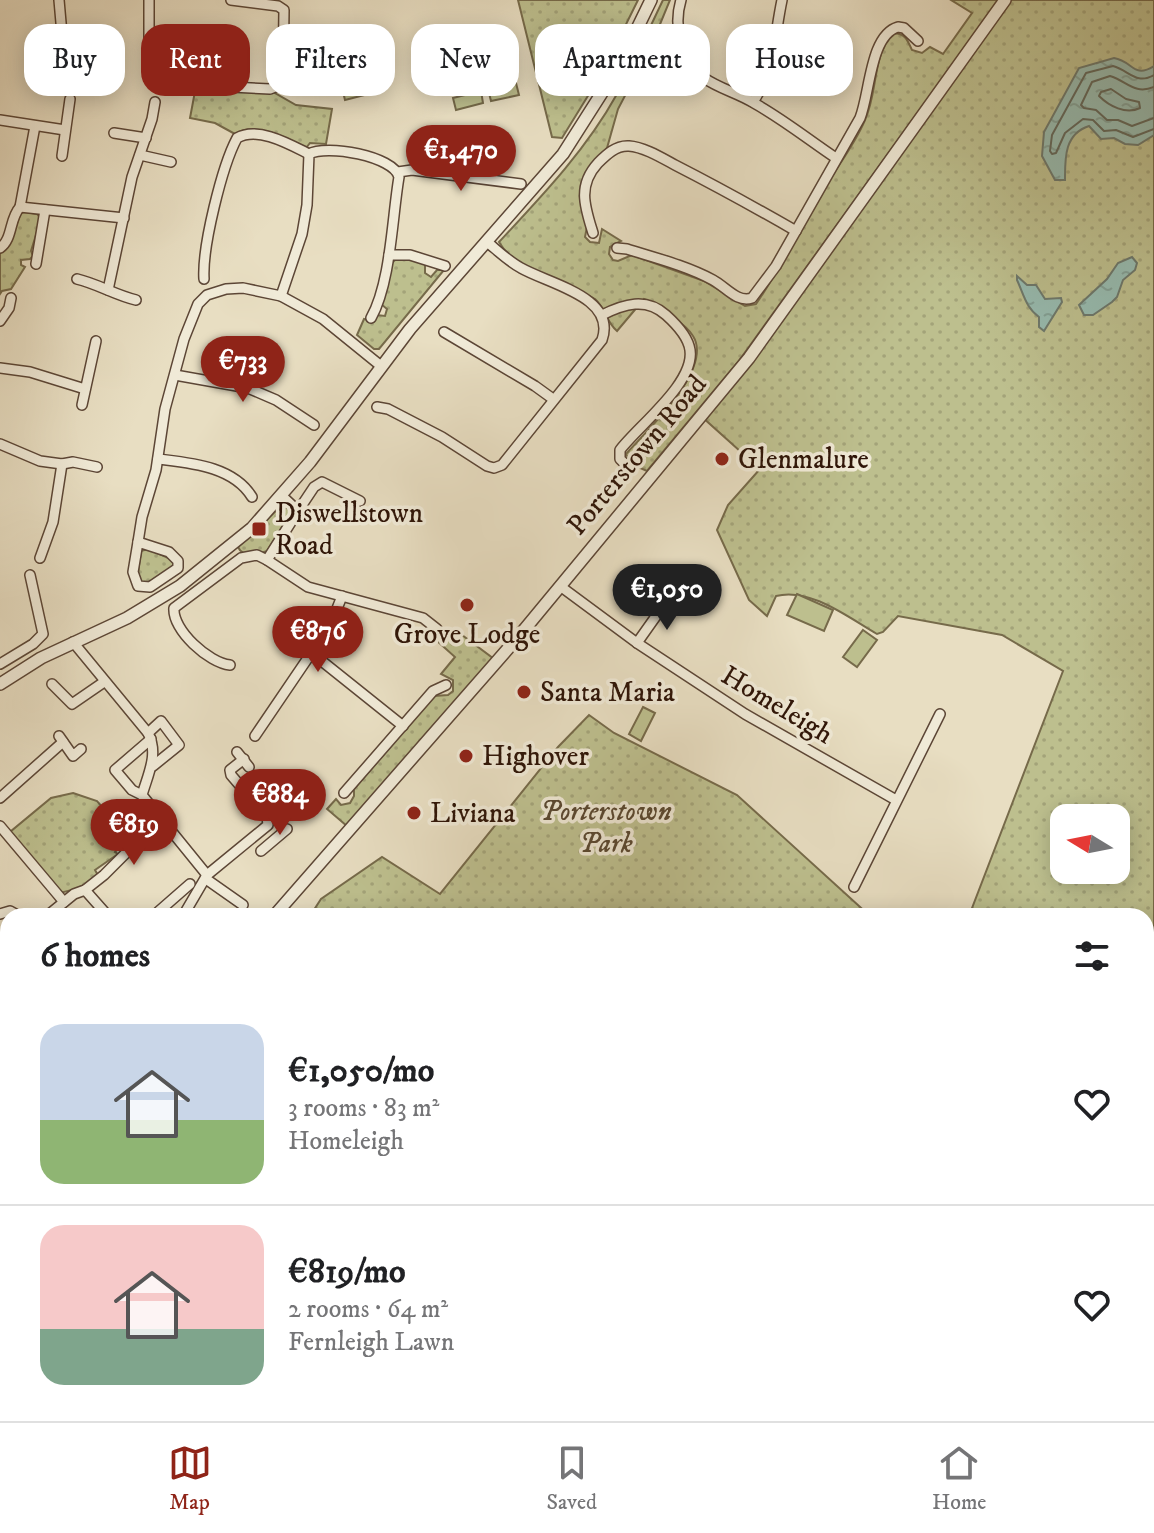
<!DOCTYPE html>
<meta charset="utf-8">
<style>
body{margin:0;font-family:"IM FELL DW Pica",serif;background:#f2f2f2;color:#202124;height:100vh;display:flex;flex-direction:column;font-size:30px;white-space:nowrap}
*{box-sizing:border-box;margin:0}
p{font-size:26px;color:#757577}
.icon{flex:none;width:44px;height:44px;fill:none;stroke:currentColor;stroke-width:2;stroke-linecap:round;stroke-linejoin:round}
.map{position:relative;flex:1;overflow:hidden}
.side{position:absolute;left:0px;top:908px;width:1154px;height:514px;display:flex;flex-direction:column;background:#fff;border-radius:24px 24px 0 0;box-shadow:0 4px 20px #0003}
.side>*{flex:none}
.top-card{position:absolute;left:24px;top:24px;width:1106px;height:72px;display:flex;gap:16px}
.needle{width:52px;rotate:280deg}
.buttons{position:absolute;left:1050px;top:804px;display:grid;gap:16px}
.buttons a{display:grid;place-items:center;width:80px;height:80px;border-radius:16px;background:#fff;box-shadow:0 4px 20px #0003;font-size:40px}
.price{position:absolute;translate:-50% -68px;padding:0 18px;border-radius:28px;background:#8f2418;color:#fff;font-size:26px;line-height:52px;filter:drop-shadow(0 2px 4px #0008)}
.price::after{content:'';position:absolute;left:50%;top:48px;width:24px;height:18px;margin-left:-12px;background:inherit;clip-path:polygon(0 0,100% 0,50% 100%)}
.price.active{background:#222;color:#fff}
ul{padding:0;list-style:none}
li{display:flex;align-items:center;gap:24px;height:200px;padding:0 40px}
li+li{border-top:2px solid #e0e0e0}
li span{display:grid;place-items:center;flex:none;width:224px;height:160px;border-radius:24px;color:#555}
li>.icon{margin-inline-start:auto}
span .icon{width:96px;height:96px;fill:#fffc;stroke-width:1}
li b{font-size:34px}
h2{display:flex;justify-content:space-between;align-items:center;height:96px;padding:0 40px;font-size:34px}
.pill{padding:0 28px;border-radius:24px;background:#fff;box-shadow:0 4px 20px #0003;font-size:28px;line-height:72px}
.pill.active{background:#8f2418;color:#fff}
.dock{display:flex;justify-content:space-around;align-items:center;height:112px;border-top:2px solid #e0e0e0;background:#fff;font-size:22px;color:#757577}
.dock a{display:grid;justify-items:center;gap:4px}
.dock .active{color:#8f2418}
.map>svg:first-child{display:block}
</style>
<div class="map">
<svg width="1154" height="1421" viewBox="0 0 1154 1421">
<defs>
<pattern id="grass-dots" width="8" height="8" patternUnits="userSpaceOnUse" patternTransform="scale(2)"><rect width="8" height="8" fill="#bdbf8e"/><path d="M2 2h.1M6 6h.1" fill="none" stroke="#a3a379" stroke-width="1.8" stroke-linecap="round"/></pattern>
<pattern id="water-ripples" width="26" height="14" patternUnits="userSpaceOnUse" patternTransform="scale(2)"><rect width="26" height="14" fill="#97bcb1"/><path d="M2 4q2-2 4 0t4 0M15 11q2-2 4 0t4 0" fill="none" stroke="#82a197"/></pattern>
</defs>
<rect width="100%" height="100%" fill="#e8dec2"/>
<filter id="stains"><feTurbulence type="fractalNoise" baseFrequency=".0025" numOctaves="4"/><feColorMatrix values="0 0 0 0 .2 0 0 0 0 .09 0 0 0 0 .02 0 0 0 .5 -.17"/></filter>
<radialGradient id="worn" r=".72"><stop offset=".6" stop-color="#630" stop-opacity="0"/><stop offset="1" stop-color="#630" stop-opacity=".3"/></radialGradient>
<g fill="url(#grass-dots)" stroke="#766a4a" stroke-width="2" fill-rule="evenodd">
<polygon points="518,0 638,0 602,73 562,138 552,137"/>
<path d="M663 0H670L651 46 618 109 607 148 587 172 581 184 580 198 587 227 585 237 590 242 599 243 602 229 621 241 610 247 609 254 613 260 618 261 632 255 704 281 745 306 756 304C781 268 799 230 821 193 836 168 854 146 865 120 878 91 872 59 892 33 905 33 907 39 912 50L922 53 930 47 943 54 972 13 951 0H999L738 362 647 471 631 464 626 454C646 431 714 369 693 336 689 329 681 323 675 319 665 311 655 303 644 299L617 331C606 322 606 309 595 299 567 283 515 271 499 242 542 196 586 150 617 94 634 63 648 31 663 0Z"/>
<path d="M1007 0H1154V1392L1146 1395V916H969L1063 671 1002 635 898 616 883 632 877 634C849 618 810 587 776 596L767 616 749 600 717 530 728 505 760 469 701 416ZM1064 818H1116V870H1064Z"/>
<path d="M196 86 273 92 296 105 332 109 326 144 310 143 306 148C287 138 255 121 235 134L215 123 190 118Z"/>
<path d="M25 212 37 214 41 219 31 251 33 256 30 259 21 260V265L25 267 11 289 2 291 0 294V252C14 244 14 227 21 213Z"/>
<polygon points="396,259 410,259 425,264 425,273 431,277 437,270 444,270 379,349 374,349 357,335 364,319 372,321 377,315 385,316 387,309 381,304 391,264"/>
<path d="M285 506 290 511 289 516 267 551C258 555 243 558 238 547L280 507Z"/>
<polygon points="148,549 173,560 174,566 147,584 137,580 141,551"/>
<polygon points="454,629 494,659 347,826 327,809 336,799 341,805 350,803 354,796 354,789 434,696 448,695 453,691 453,680 441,674 455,657 435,639 443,636 447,630"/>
<polygon points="589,715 614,733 737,795 870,916 310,916 321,899 382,857 440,894 558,747"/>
<polygon points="73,793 97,801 129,837 115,852 118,854 95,870 99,877 84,887 60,893 10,832 51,798"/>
<polygon points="8,1199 8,1237 0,1234 0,1208"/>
<polygon points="0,1377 8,1380 8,1414 105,1414 125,1421 0,1421"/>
<polygon points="805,1414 1100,1414 1083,1421 810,1421"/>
</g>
<g fill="#bdbf8e" stroke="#766a4a" stroke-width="2">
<polygon points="367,38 380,91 345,100 332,46"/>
<polygon points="516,83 519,95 491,101 488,89"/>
<polygon points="481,91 483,103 456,110 453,98"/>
<polygon points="797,594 833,610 824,631 787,615"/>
<polygon points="863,630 877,640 857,667 843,657"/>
<polygon points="643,707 655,713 641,741 629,734"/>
<polygon points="195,1414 265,1414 263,1421 218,1421"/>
</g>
<g fill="url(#water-ripples)" stroke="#6d796d" stroke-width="2">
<path d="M1114 58C1133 61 1133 79 1154 66V135L1138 145 1125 144 1114 138 1101 139 1089 126C1064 134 1065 159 1065 180H1055L1042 156 1044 132 1079 68Z"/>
<polygon points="1132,257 1137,263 1135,270 1123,280 1117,297 1112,302 1093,315 1084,315 1079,305 1107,279 1118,263"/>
<path d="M1017 276 1027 285H1036L1045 299 1061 298 1062 302 1044 331 1039 327V317C1026 308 1024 295 1017 280Z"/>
</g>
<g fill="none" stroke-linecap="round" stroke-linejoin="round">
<g stroke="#62685c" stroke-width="2">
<path d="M1154 75C1136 85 1130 71 1113 66L1086 73 1052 135 1050 151 1052 154 1056 153 1065 133 1083 119 1093 120 1104 131 1116 130 1133 137 1154 129"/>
<path d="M1154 87C1134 95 1127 81 1110 76L1092 82 1081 105 1084 108 1096 110 1107 120H1118L1132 126 1154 118"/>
<path d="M1111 89 1126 99 1139 102 1140 108C1126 115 1109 106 1099 96L1101 92Z"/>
</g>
<defs>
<g id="minor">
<polyline points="149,0 149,76 154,83 270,89 280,85 283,78 284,10 278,6 231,0"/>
<path d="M681 0C673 26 681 61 704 78 720 89 738 93 754 103 783 119 809 140 836 158"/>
<polyline points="57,72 62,34 59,0"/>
<path d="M753 102C775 69 774 38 782 0"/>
<polyline points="0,120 65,130"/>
<polyline points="114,133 146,138"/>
<polyline points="140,155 171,162"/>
<polyline points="62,156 70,99"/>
<polyline points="398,172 412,170 521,184"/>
<polyline points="20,207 124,218"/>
<path d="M593 233C585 207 577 186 598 163 606 155 616 145 629 146 644 147 662 158 675 165 716 186 756 208 796 231"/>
<path d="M0 248C13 239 9 219 20 207L35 126"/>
<path d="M617 248 627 249C656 258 687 266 713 280 726 287 737 303 752 298L776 266 860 118C870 93 870 35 898 27L904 28 918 41"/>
<polyline points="389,255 410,255 445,266"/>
<polyline points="36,264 45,210"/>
<path d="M77 279C98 284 115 295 136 300"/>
<path d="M204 279C202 247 222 166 237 138 258 126 289 144 309 154"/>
<polyline points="108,290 132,177 152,119 155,102"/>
<path d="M281 296 302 234 307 205 309 154C326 144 394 156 399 177 392 218 391 282 371 318"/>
<path d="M602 315C624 304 646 297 666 315 676 324 688 336 690 350 695 383 638 426 620 450V459L631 470"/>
<polyline points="0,321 9,308 11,298"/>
<polyline points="444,332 535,386 553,399"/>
<polyline points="0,368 30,372 85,389"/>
<polyline points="175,375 248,388 276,400 314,425"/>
<polyline points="82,405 96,341"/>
<path d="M377 407 388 409 442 437 487 466 494 468 502 465 602 340C617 297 549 284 521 268 508 261 497 250 486 241"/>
<polyline points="0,444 40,461 62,464 73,462 97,467"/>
<path d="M158 459C190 463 233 466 252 497"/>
<polyline points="282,496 298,511 314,487 322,482 360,501"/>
<polyline points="298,511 267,560 308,587 423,618 437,629"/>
<polyline points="138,542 142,517 156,470 165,409 184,339 198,304 207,295 226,289 243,288 281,296 323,319 381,366"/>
<polygon points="138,542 169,552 178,561 178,568 150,587 138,586 133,572"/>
<polyline points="40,558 53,522 62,464"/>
<polyline points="560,586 637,643 745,714 896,800"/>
<path d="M73 642 148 733C159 754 148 774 142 795L207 875"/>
<polyline points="637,643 666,602"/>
<polyline points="313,654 403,726"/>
<polyline points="0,664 33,644 43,634 30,575"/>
<path d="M230 665C209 663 172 630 174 608L241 558 257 555 267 560"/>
<polyline points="52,684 72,704 104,682"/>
<polyline points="148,733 161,721 179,745 153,766"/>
<polyline points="59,736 73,756 81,749"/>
<polyline points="255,736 331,624 342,596"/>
<polyline points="237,752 249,767"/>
<polyline points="344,793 433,691 446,685"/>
<polyline points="142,795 132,790 115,770 151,739"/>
<polyline points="0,798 63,742"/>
<polyline points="0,826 64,902"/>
<polyline points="261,851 287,829"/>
<polyline points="206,879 243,905"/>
<polyline points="854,887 940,714"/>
<polyline points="85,890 108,916"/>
<polyline points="158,912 190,884"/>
<polyline points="0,914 10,911 19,916"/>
<polyline points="47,916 74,894 85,890 104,875 161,818"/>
<polyline points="183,916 207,875 268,825 267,817 231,775 230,770 244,759"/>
<polyline points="0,1076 8,1078"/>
<polyline points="0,1372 8,1376"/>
<polyline points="119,1414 141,1421"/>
</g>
<g id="tertiary">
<polyline points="0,684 41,658 127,618 180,586 252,528 310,462 410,329 563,154 619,66 651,0"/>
<polyline points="274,916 519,636 749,358 1005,0"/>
<polyline points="0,1243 8,1246"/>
<polyline points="0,1340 8,1326"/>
</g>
</defs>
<use href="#minor" stroke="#5c4636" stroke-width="12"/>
<use href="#tertiary" stroke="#5c4636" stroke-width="14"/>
<use href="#minor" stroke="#f0ead7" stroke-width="9"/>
<use href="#tertiary" stroke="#f0ead7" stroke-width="11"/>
</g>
<g fill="#8f2418" stroke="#f0ead7" stroke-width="3">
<circle cx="722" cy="459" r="8"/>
<rect x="251" y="521" width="16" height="16" rx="4"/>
<circle cx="467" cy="605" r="8"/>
<circle cx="524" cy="692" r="8"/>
<circle cx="466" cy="756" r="8"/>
<circle cx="414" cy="813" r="8"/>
</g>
<g text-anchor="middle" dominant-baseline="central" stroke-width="7" stroke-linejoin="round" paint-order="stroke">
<g font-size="28" fill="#2e1407" stroke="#f0ead7">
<text transform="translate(637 455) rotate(-50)">Porterstown Road</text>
<text transform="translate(777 705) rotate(31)">Homeleigh</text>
</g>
<g font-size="28" fill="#2e1407" stroke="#f0ead7" text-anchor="start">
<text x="738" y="459">Glenmalure</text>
<text x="275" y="513">Diswellstown<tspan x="275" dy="32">Road</tspan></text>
<text x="467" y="634" text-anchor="middle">Grove Lodge</text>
<text x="540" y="692">Santa Maria</text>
<text x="482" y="756">Highover</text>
<text x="430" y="813">Liviana</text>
</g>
<g font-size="28" font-style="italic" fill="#594730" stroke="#f0ead7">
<text x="606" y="811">Porterstown<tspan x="606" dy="32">Park</tspan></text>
</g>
</g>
<rect width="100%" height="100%" filter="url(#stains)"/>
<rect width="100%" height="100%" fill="url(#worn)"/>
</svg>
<div class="buttons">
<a><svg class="needle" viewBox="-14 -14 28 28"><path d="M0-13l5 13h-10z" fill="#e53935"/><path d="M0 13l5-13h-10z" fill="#757577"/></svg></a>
</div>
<b class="price" style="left:461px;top:193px">€1,470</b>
<b class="price" style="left:243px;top:404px">€733</b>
<b class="price active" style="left:667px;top:632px">€1,050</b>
<b class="price" style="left:318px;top:674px">€876</b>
<b class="price" style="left:280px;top:837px">€884</b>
<b class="price" style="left:134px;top:867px">€819</b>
<div class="top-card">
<a class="pill">Buy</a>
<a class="pill active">Rent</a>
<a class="pill">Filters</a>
<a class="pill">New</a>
<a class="pill">Apartment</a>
<a class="pill">House</a>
</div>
<section class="side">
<h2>6 homes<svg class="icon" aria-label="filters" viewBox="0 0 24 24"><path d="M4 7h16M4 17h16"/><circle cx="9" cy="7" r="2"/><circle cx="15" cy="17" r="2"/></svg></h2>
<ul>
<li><span style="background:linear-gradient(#c9d6e8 60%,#8fb573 0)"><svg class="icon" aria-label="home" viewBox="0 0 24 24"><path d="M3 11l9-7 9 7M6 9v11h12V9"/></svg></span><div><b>€1,050/mo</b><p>3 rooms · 83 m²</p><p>Homeleigh</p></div><svg class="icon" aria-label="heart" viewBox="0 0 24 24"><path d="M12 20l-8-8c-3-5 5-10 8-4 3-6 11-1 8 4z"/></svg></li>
<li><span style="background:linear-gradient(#f6c9c9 65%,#7fa58c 0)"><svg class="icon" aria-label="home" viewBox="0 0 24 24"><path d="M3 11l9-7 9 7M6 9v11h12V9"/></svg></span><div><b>€819/mo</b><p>2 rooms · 64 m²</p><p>Fernleigh Lawn</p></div><svg class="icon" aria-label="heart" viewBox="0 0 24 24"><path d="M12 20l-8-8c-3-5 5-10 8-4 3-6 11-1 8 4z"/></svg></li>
</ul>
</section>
</div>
<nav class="dock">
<a class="active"><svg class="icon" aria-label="map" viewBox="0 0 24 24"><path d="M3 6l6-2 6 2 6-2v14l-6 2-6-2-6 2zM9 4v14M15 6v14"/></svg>Map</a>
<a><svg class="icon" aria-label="saved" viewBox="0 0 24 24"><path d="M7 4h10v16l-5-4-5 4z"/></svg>Saved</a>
<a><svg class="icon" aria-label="home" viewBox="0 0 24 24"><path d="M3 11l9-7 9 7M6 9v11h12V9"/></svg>Home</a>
</nav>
